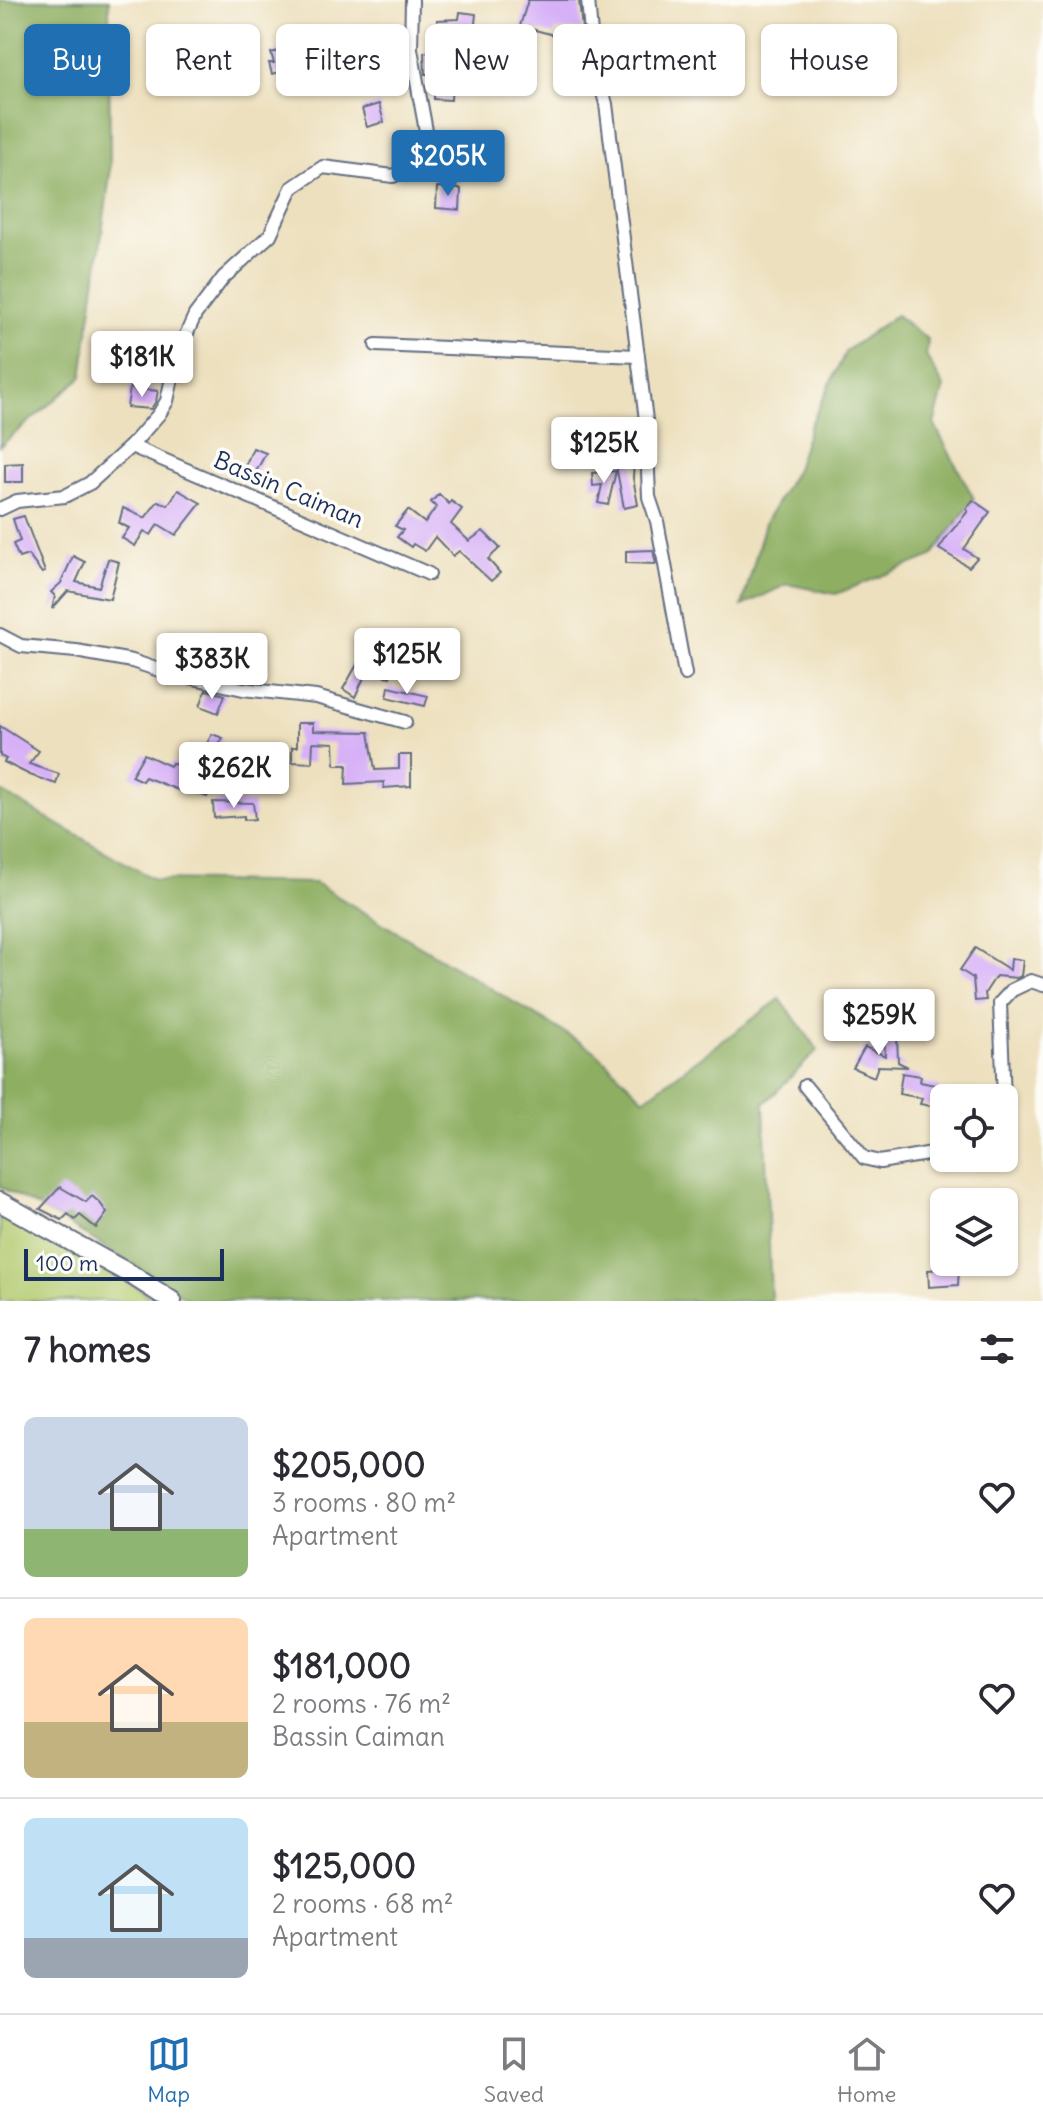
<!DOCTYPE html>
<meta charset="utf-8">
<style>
body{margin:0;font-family:Delius,sans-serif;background:#f7f7f7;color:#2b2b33;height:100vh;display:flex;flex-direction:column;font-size:30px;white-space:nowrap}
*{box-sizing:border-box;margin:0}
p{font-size:26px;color:#7c7c81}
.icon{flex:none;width:44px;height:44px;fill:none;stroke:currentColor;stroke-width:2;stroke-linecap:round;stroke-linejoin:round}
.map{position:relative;height:1301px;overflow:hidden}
.sheet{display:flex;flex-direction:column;background:#fff;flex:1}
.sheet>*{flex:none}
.guide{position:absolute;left:24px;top:24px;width:996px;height:72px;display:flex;gap:16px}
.tools{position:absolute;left:930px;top:1084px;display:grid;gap:16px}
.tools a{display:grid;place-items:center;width:88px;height:88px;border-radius:12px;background:#fff;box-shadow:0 2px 6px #0004;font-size:40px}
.scale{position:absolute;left:24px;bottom:20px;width:200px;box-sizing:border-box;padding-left:8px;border:4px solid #1b2f5e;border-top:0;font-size:22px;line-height:28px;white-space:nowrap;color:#1b2f5e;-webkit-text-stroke:6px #fdfcf7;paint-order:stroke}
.price{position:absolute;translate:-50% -68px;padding:0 18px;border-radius:8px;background:#fff;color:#222;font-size:26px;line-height:52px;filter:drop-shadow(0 2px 4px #0008)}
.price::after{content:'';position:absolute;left:50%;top:48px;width:24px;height:18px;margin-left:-12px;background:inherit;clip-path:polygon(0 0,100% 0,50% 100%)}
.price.current{background:#1f6fb2;color:#fff}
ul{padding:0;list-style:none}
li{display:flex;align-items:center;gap:24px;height:200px;padding:0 24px}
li+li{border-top:2px solid #e1e1e2}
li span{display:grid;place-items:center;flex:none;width:224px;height:160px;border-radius:12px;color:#555}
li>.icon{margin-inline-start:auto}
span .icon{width:96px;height:96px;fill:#fffc;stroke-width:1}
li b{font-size:34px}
h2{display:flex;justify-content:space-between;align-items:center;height:96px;padding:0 24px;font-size:34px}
.pill{padding:0 28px;border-radius:12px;background:#fff;box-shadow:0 2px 6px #0004;font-size:28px;line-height:72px}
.pill.current{background:#1f6fb2;color:#fff}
.dock{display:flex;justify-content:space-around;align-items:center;height:112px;border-top:2px solid #e1e1e2;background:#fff;font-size:22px;color:#7c7c81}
.dock a{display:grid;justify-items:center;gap:4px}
.dock .current{color:#1f6fb2}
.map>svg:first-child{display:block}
</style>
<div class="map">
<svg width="1043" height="1301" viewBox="0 0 1043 1301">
<rect width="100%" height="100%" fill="#fdfcf7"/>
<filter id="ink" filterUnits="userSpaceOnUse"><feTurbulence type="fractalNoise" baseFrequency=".0125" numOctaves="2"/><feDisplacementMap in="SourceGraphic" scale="16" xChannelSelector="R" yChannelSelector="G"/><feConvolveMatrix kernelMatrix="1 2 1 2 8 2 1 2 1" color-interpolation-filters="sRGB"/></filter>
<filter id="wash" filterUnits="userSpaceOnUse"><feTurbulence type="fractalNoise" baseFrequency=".006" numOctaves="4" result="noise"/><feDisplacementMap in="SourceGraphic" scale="32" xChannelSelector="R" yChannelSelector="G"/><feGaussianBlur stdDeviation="1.8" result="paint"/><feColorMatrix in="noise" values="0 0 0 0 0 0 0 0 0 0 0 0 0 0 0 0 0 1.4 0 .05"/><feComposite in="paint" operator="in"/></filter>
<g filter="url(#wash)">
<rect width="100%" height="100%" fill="#ede0be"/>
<polygon fill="#b3cb70" stroke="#677d67" stroke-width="2" points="0,1212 139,1288 153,1301 0,1301"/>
<g fill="#8eaf62" stroke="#546f60" stroke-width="2">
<polygon points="0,0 109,0 110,175 82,377 0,446"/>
<polygon points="896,315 928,340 926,356 944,387 934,424 974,499 932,556 836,594 787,584 742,606 765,523 796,469 810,426 846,351"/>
<polygon points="0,791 155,880 315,883 595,1051 644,1099 780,999 818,1050 764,1104 771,1301 191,1301 57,1217 0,1187"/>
</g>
<g id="blocks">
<g fill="#d7b1f7">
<polygon points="528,0 579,0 582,29 556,30 554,35 520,26"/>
<polygon points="460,12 476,14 474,33 490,36 488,55 477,53 479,80 452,82 451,100 434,99 434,74 425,74 424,52 434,53 438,38 437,20 459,19"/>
<polygon points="294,47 299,67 272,74 269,63 274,63 271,53"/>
<polygon points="314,56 340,58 340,75 313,74"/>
<polygon points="379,104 384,122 367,127 362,109"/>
<polygon points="437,187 461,189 460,210 436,208"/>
<polygon points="130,388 158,391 156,401 151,409 127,407"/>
<polygon points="597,439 635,440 633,478 638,505 624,508 617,471 619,451 597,450"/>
<polygon points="253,448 266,453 252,479 242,473"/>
<polygon points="23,463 23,482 5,482 5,464"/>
<polygon points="616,471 608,505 598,503 602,485 593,486 592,473"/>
<polygon points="178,490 201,503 176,535 158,524 151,535 144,531 135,546 122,538 129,528 119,523 123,508 145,518 158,501 168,505"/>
<polygon points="439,494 449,504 451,501 462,509 451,524 469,541 483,531 500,548 488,559 500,573 491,581 459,551 453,556 435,537 425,551 413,544 411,547 397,537 403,530 395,526 408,510 425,523 436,507 431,502"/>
<polygon points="973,500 990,512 964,549 977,558 969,567 939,549 949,534 968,511 966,509"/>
<polygon points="24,516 45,572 42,573 28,555 19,558 13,544 20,541 13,519"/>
<polygon points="653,550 656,564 626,563 626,551"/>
<polygon points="73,556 85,562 76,582 99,587 108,559 119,562 110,599 68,591 52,609 55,596 51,592 61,583"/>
<polygon points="366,635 376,642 371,649 377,652 372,661 392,666 390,677 367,671 355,697 343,689 362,656 357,648"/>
<polygon points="389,687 428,696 425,706 387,697"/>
<polygon points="206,690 225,695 218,713 200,706"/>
<polygon points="297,723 313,723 313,731 369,732 375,770 399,769 399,755 411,755 411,786 384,788 384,782 346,784 347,765 335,765 334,743 313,742 312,763 292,762 292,747 297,747"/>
<polygon points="0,726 39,751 29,764 59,774 56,784 30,775 4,762 6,759 0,756"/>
<polygon points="212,734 223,738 218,746 252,753 247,773 252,774 250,785 216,777 207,797 183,789 183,792 145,777 142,781 131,776 144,754 170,766 172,763 185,769 191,745 204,749"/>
<polygon points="213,802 253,803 255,819 244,820 244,816 214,818"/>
<polygon points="975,948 1010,970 1011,959 1023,960 1021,976 1017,978 996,976 985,993 986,1000 975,1001 973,978 960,970"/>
<polygon points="884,1034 897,1034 898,1062 908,1067 878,1066 874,1077 853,1068 865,1047 885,1056"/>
<polygon points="902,1073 921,1076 920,1082 940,1086 936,1107 920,1104 922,1098 899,1094"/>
<polygon points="60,1187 86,1202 92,1196 100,1203 107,1213 96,1228 80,1215 75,1220 68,1214 62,1220 40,1209"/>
<polygon points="959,1268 958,1285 929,1287 928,1270"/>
</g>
</g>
</g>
<g filter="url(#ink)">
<use href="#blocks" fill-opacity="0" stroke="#646d80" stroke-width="2"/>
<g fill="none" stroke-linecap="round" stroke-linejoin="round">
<defs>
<g id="minor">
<polyline points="588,0 593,56 606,104 646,420 649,497 657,521 685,674"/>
<polyline points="376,345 638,356"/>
<polyline points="131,446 429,574"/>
<polyline points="0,509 17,501 65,496 90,483 131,446 159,414 167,401 177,355 195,315 223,278 270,235 292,188 323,167 393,176 417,164 426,131 411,49 412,0"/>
<polyline points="0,635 21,646 76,651 132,661 162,671 243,689 316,697 405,722"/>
<polyline points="805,1086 864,1158 880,1162 944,1151"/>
<polyline points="1004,1098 1000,1003 1012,990 1031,981 1043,985"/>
<polyline points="1004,1107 1004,1134"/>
</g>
<polyline id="primary" points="0,1202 130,1274 172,1301"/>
</defs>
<use href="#minor" stroke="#646d80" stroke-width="16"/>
<use href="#primary" stroke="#646d80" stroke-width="22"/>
<use href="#minor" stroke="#fff" stroke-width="12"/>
<use href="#primary" stroke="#fff" stroke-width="18"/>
</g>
</g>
<g text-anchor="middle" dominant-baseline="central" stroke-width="7" stroke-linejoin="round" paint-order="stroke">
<g font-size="24" fill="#1b2f5e" stroke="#fdfcf7">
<text transform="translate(289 489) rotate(23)">Bassin Caiman</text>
</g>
</g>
</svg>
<div class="tools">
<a><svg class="icon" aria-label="locate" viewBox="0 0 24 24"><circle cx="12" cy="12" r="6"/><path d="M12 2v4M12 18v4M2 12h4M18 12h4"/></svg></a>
<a><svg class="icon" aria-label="layers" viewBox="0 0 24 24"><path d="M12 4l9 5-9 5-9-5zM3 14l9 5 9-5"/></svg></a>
</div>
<div class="scale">100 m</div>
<b class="price current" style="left:448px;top:198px">$205K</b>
<b class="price" style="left:142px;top:399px">$181K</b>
<b class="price" style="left:604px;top:485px">$125K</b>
<b class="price" style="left:407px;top:696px">$125K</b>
<b class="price" style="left:212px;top:701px">$383K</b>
<b class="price" style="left:234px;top:810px">$262K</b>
<b class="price" style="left:879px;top:1057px">$259K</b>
<div class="guide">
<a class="pill current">Buy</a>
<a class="pill">Rent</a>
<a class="pill">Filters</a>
<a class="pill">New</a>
<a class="pill">Apartment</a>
<a class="pill">House</a>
</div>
</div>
<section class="sheet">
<h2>7 homes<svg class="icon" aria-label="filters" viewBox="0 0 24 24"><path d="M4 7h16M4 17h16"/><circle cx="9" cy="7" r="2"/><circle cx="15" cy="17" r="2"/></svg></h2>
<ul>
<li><span style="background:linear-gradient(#c9d6e8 70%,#8fb573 0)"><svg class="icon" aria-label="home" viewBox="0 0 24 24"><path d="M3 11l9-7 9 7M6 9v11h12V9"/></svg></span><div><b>$205,000</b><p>3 rooms · 80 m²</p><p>Apartment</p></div><svg class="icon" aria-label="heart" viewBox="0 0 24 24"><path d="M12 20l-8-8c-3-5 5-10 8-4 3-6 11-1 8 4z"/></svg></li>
<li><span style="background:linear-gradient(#ffd9b3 65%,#c2b280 0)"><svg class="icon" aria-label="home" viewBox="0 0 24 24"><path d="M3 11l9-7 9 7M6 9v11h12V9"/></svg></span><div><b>$181,000</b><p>2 rooms · 76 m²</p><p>Bassin Caiman</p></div><svg class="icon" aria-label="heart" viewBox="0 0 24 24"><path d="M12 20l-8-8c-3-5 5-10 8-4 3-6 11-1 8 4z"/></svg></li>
<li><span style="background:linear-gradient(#bfe0f5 75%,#9aa5b1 0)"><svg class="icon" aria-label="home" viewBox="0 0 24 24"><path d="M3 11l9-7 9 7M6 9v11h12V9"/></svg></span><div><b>$125,000</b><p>2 rooms · 68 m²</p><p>Apartment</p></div><svg class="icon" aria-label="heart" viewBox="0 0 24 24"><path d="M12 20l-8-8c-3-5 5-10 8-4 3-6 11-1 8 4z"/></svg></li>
</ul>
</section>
<nav class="dock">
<a class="current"><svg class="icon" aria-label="map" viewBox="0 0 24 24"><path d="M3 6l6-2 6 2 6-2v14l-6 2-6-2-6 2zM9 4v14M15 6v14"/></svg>Map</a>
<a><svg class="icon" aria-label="saved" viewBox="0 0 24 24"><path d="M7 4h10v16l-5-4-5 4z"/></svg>Saved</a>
<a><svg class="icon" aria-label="home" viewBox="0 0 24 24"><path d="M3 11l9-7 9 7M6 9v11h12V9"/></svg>Home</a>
</nav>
